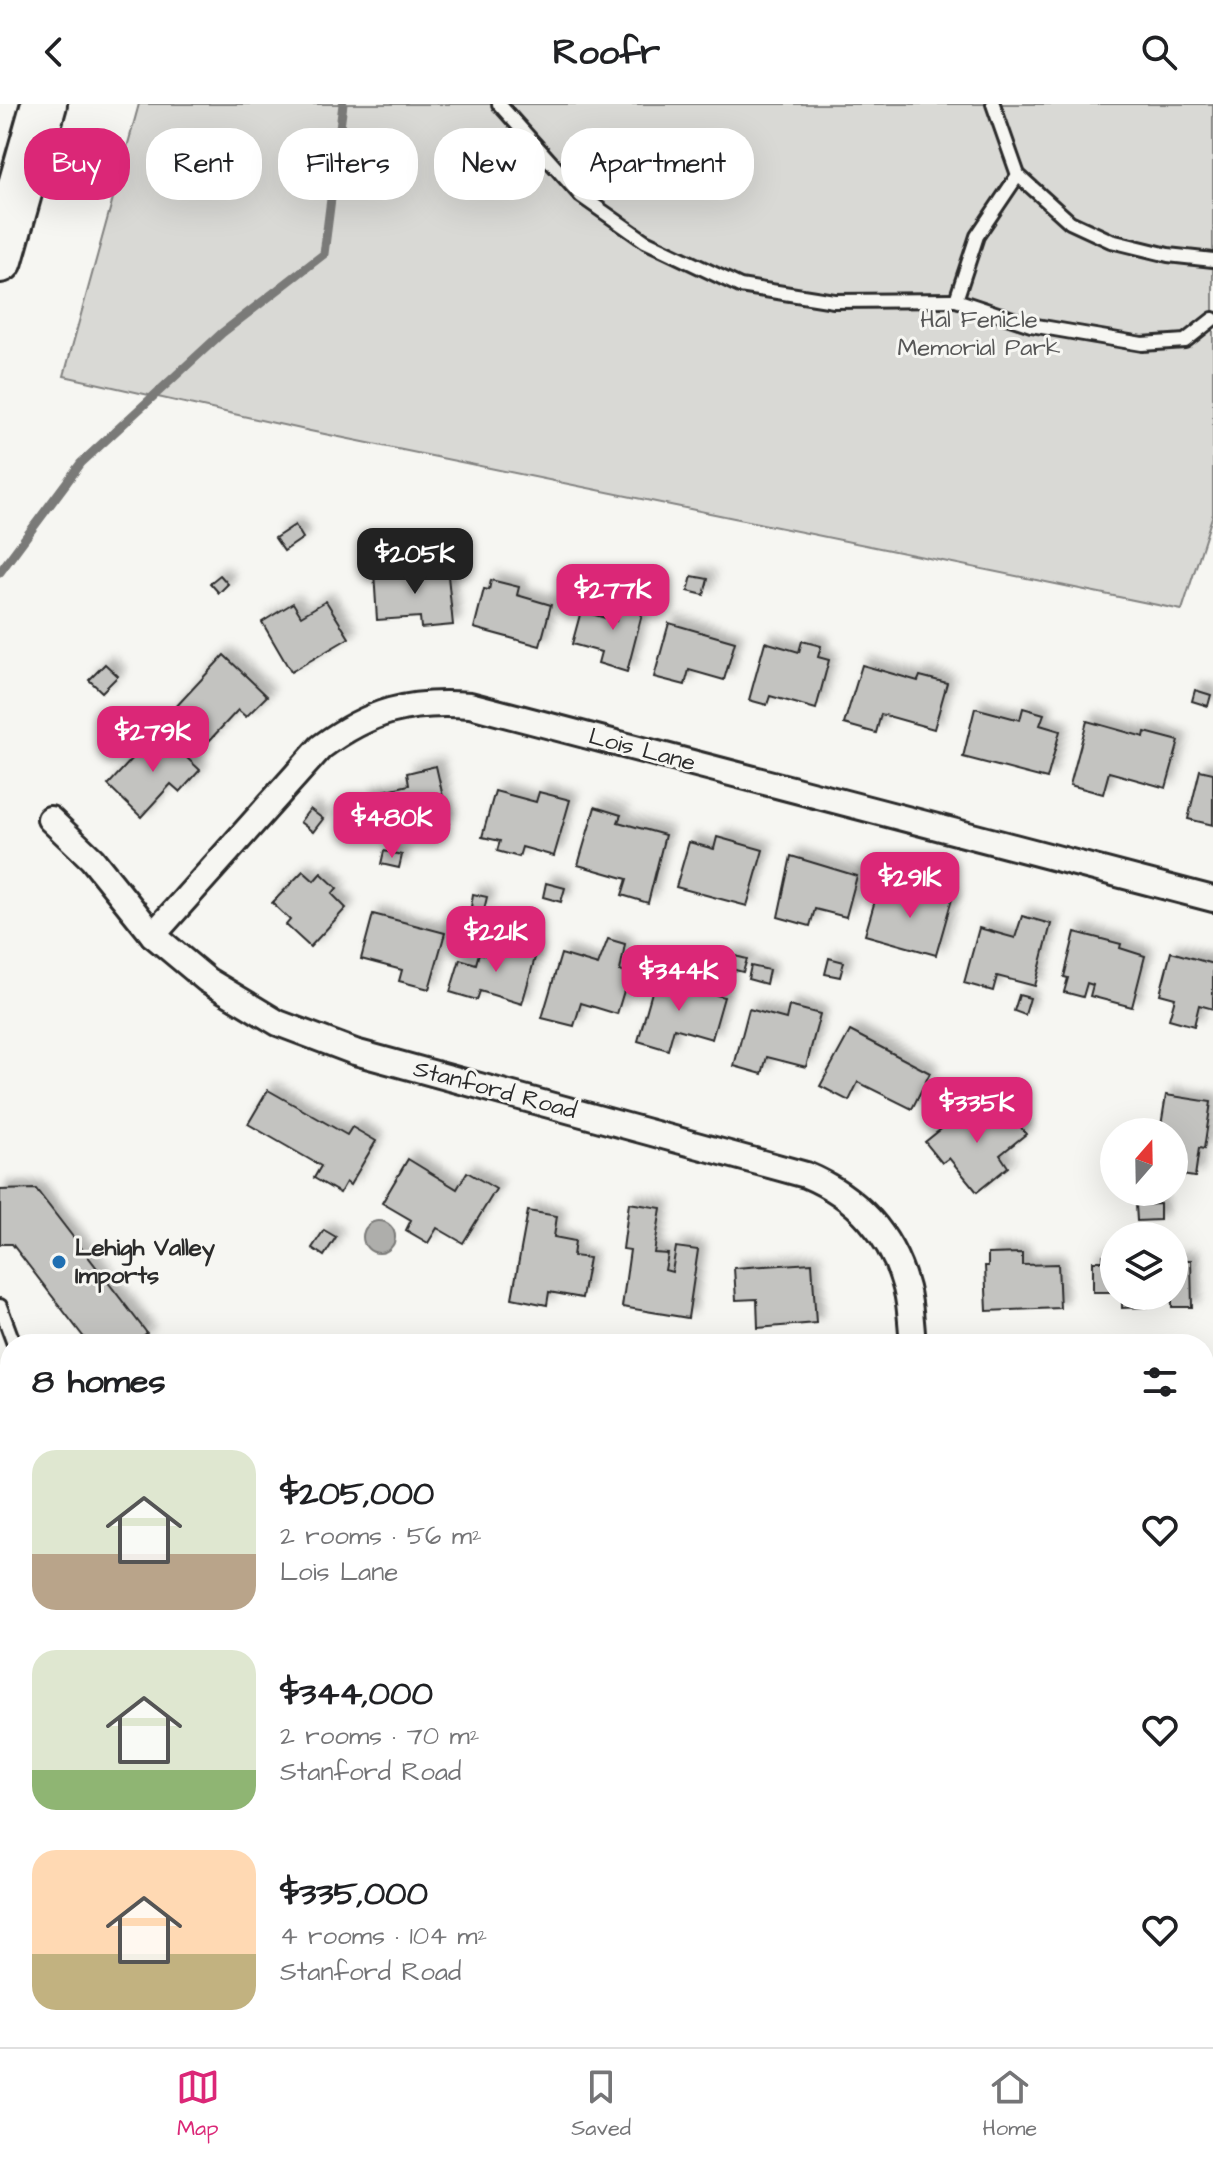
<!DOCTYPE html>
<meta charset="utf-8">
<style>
body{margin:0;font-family:"Architects Daughter",sans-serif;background:#f2f2f2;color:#202124;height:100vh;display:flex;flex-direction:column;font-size:30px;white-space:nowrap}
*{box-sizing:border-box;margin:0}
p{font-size:26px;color:#757577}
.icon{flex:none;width:44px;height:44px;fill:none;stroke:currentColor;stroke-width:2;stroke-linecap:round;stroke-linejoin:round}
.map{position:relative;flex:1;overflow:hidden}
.details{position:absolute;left:0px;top:1230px;width:1214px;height:714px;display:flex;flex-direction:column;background:#fff;border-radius:32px 32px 0 0;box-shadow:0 8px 32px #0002}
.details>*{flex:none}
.guide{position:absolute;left:24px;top:24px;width:800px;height:72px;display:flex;gap:16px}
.needle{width:52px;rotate:20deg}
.fabs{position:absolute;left:1100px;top:1014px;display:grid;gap:16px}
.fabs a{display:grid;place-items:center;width:88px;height:88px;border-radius:50%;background:#fff;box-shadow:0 8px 32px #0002;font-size:40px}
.price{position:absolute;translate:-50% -68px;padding:0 18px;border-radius:16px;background:#db2777;color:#fff;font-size:26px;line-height:52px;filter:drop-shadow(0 2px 4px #0008)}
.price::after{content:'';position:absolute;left:50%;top:48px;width:24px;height:18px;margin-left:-12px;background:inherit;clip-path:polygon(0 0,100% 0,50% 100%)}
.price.on{background:#222;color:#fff}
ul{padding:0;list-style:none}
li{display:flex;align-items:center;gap:24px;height:200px;padding:0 32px}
li span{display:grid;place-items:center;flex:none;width:224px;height:160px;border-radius:24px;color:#555}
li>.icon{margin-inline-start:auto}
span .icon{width:96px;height:96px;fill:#fffc;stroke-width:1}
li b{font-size:34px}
h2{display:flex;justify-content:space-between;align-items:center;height:96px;padding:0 32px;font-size:34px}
.chip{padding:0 28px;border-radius:32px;background:#fff;box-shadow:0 8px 32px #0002;font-size:28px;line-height:72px}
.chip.on{background:#db2777;color:#fff}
header{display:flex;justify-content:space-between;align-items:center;height:104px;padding:0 32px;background:#fff;font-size:36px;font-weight:700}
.menu{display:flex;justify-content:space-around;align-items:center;height:112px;border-top:2px solid #e0e0e0;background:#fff;font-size:22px;color:#757577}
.menu a{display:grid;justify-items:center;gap:4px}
.menu .on{color:#db2777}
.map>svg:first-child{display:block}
</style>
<header><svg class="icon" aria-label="back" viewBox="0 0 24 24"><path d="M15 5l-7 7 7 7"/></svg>Roofr<svg class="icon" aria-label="search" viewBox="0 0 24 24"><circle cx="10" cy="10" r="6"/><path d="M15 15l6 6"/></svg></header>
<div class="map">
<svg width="1213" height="1943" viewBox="0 0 1213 1943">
<defs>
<filter id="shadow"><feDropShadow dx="7" dy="-7" stdDeviation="4" flood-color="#0004"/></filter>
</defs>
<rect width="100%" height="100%" fill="#f6f6f2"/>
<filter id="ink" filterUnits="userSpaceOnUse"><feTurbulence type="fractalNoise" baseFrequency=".0125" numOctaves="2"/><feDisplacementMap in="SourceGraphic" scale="16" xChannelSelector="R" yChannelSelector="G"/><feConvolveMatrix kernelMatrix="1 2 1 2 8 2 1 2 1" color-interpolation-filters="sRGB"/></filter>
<g filter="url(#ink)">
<polygon fill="#d9d9d5" stroke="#828280" stroke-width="2" points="139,0 1213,0 1213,410 1182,506 310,327 64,272"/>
<circle fill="#aeaeab" stroke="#7a7a78" stroke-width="2" cx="379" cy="1133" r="16"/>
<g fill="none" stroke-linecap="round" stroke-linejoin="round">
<polyline stroke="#7a7a78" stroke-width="9" points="0,468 81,359 222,229 324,150 343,0"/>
</g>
<g fill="#c3c3c0" stroke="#2b2b2b" stroke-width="2" filter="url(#shadow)">
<polygon points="295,421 303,434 284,447 275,434"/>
<polygon points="447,462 453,521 421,524 420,513 377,516 374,468"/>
<polygon points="220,471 228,480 219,489 210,479"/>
<polygon points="692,472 708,475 704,491 688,487"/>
<polygon points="491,476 519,483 517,491 551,501 540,542 474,524 484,485 489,486"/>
<polygon points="625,486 651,492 646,508 643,506 627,568 598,559 601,548 572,540 581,507 616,517"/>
<polygon points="326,497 349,534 291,568 262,518 293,499 301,512"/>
<polygon points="669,519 735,538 724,576 689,566 685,581 654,573"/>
<polygon points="802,537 821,542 818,553 829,556 816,605 770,592 767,601 749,596 765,538 799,548"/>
<polygon points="224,551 267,592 246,613 238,606 208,638 173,606"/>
<polygon points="105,560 118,572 102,588 89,576"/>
<polygon points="862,561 918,577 920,572 947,579 934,625 881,610 876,629 844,620"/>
<polygon points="1195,586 1211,591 1208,602 1192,597"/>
<polygon points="975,604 1020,616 1023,604 1044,610 1040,621 1060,627 1047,675 963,653"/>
<polygon points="1087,617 1144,633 1145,628 1179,637 1166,684 1109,668 1103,690 1070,681"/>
<polygon points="158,627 200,666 180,688 171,680 141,713 108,681"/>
<polygon points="436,662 449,719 376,735 366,691 409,681 407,669"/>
<polygon points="1200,666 1213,669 1213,721 1188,715"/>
<polygon points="495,687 536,698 539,688 570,696 554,752 522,743 519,753 497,747 500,737 482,733"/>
<polygon points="595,703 621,711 618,718 665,731 648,799 622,791 627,775 578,761"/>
<polygon points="310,705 323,715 313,728 300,718"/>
<polygon points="717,733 763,746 747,802 676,783 689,738 714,745"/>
<polygon points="384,747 402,751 399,764 381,760"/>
<polygon points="791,752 857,772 846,813 815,805 810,822 778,813"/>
<polygon points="303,767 314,777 321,769 337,784 332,790 346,804 310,843 286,821 290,816 272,799"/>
<polygon points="546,779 565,784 561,798 543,793"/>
<polygon points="878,786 920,798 923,786 952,795 936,851 865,831"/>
<polygon points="473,790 487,793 484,806 471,803"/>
<polygon points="373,810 445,829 429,885 399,877 402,866 361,855"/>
<polygon points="1022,812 1051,820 1035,882 997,872 993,887 964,879 979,824 1015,834"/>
<polygon points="1075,828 1121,840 1120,844 1145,852 1132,903 1090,892 1093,881 1087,879 1083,893 1064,888 1068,874 1064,873"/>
<polygon points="608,835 625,840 620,867 629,870 617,910 581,899 574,922 542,914 561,850 598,861"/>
<polygon points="494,838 536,850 522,900 480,887 477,896 450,888 460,855 476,860 479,849 490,852"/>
<polygon points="1171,848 1213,860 1213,905 1199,901 1194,922 1169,915 1175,894 1160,890"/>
<polygon points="731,851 747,855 743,868 727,864"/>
<polygon points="829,854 844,858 840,873 825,870"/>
<polygon points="751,862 769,866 766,880 748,875"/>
<polygon points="656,874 724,893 712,935 674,924 668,946 638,937"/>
<polygon points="1019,891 1030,894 1025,911 1014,907"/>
<polygon points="789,902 820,910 806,963 767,953 762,970 734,962 749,905 786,915"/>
<polygon points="850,927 930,969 912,1005 858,978 849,997 820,982"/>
<polygon points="268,986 347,1031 352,1023 376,1037 350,1081 346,1078 340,1089 314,1074 321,1062 248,1020"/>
<polygon points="1166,991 1211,998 1204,1045 1199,1044 1195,1073 1174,1070 1174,1028 1160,1028"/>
<polygon points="986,1003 997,1016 1008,1007 1026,1030 1000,1051 1008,1063 977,1088 949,1054 942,1059 925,1038 965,1006 971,1014"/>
<polygon points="408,1055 457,1085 467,1068 496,1085 463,1139 437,1124 428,1139 406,1126 411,1116 382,1099"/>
<polygon points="36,1085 147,1229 132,1240 89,1240 12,1140 0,1140 0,1086"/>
<polygon points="629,1099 661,1104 654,1149 668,1150 665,1166 672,1168 676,1143 698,1146 688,1214 622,1203 630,1146 623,1145"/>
<polygon points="1160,1100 1160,1116 1137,1117 1136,1101"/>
<polygon points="528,1107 557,1112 554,1133 575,1137 573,1152 589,1154 582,1194 549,1188 547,1201 512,1194"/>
<polygon points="324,1126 336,1133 324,1152 312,1144"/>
<polygon points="1022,1149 1022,1161 1058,1160 1060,1204 987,1207 985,1162 988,1162 988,1150"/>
<polygon points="1103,1151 1112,1151 1114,1188 1093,1188 1093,1157 1103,1157"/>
<polygon points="1174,1156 1191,1156 1192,1203 1172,1203 1172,1197 1147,1198 1148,1203 1122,1204 1122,1192 1174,1192"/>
<polygon points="812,1159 816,1219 758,1224 757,1195 736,1196 734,1164"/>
<polygon points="1212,1501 1213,1519 1204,1523 1204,1504"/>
<polygon points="1213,1579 1213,1626 1204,1629 1204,1581"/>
<polygon points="1213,1892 1213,1943 1203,1943 1199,1937 1204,1934 1204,1898"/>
<polygon points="343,1934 487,1934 488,1943 288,1943"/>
<polygon points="959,1934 988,1934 974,1943 965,1943"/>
</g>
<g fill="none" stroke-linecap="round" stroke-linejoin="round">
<defs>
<g id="lane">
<polyline points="499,0 581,92 645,137 740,182 834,197 956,196"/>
<polyline points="993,0 1018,71 1070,118 1111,137 1168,151 1213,156"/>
<polyline points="1018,71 977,132 956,196 1031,221 1142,240 1185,237 1213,215"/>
<polyline points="0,1202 14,1240"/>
<polyline points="223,1934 224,1943"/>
</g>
<g id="street">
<path d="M50 715 92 755 153 831 207 876 278 919 355 948 806 1071C856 1092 892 1130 906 1184 911 1202 911 1222 913 1240"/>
<path d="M153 831 321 643C370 607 409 596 470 601L1213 795"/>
<polyline points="1204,1713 1213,1709"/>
<polyline points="1097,1934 1104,1943"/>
</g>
<g id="secondary">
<polyline points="1204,1284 1213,1284"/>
<polyline points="0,1374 10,1373"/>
</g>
<polyline id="highway" points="0,156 44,0"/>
</defs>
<use href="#lane" stroke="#2b2b2b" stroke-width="18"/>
<use href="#street" stroke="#2b2b2b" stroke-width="30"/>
<use href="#secondary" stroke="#2b2b2b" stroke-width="40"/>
<use href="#highway" stroke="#2b2b2b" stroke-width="50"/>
<use href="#lane" stroke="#f6f6f2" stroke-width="12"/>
<use href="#street" stroke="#f6f6f2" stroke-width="24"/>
<use href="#secondary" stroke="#f6f6f2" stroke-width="34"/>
<use href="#highway" stroke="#f6f6f2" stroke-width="44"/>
</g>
</g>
<circle fill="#1f6fb2" stroke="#f6f6f2" stroke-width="3" cx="59" cy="1158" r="8"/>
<g text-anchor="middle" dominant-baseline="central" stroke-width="6" stroke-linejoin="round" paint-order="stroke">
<g font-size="24" fill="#565656" stroke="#f6f6f2">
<text x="979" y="216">Hal Fenicle<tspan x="979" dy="28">Memorial Park</tspan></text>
</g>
<g font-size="24" fill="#2b2b2b" stroke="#f6f6f2">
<text transform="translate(642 646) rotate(15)">Lois Lane</text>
<text transform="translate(495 986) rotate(15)">Stanford Road</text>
</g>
<g font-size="24" font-weight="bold" fill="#2b2b2b" stroke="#f6f6f2" text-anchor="start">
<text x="75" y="1144">Lehigh Valley<tspan x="75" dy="28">Imports</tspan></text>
</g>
</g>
</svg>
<div class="fabs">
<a><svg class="needle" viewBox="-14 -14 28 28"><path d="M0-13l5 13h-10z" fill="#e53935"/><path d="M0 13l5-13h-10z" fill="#757577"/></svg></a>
<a><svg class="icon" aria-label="layers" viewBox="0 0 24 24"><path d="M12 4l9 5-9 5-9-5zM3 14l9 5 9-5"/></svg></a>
</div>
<b class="price on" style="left:415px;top:492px">$205K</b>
<b class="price" style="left:613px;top:528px">$277K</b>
<b class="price" style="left:153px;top:670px">$279K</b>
<b class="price" style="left:392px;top:756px">$480K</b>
<b class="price" style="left:910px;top:816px">$291K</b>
<b class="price" style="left:496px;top:870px">$221K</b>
<b class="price" style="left:679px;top:909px">$344K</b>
<b class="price" style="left:977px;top:1041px">$335K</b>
<div class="guide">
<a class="chip on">Buy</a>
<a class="chip">Rent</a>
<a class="chip">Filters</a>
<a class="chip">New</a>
<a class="chip">Apartment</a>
</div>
<section class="details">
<h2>8 homes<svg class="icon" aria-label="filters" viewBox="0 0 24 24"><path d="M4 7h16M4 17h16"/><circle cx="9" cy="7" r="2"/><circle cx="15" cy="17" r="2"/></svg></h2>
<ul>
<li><span style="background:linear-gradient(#dfe7d0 65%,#b9a48a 0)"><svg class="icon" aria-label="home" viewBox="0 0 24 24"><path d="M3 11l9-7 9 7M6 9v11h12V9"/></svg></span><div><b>$205,000</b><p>2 rooms · 56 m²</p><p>Lois Lane</p></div><svg class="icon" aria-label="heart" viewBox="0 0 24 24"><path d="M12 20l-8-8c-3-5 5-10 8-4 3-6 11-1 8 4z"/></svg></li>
<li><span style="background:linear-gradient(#dfe7d0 75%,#8fb573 0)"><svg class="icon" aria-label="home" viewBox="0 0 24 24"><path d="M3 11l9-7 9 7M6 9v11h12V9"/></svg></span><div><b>$344,000</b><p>2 rooms · 70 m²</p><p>Stanford Road</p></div><svg class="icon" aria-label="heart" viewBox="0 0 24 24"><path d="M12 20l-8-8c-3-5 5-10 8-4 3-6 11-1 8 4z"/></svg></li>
<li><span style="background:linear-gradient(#ffd9b3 65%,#c2b280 0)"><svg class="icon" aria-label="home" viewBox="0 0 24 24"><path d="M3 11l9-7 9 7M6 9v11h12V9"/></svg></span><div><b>$335,000</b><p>4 rooms · 104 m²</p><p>Stanford Road</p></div><svg class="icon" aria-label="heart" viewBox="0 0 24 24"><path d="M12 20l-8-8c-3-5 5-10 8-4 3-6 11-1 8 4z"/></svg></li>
</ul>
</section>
</div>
<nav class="menu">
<a class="on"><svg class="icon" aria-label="map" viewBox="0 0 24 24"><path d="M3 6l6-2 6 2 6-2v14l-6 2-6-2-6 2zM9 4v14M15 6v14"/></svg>Map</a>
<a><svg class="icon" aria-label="saved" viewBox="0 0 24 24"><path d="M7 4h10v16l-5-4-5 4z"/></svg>Saved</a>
<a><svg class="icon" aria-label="home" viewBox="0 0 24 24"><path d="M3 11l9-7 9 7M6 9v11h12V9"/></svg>Home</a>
</nav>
